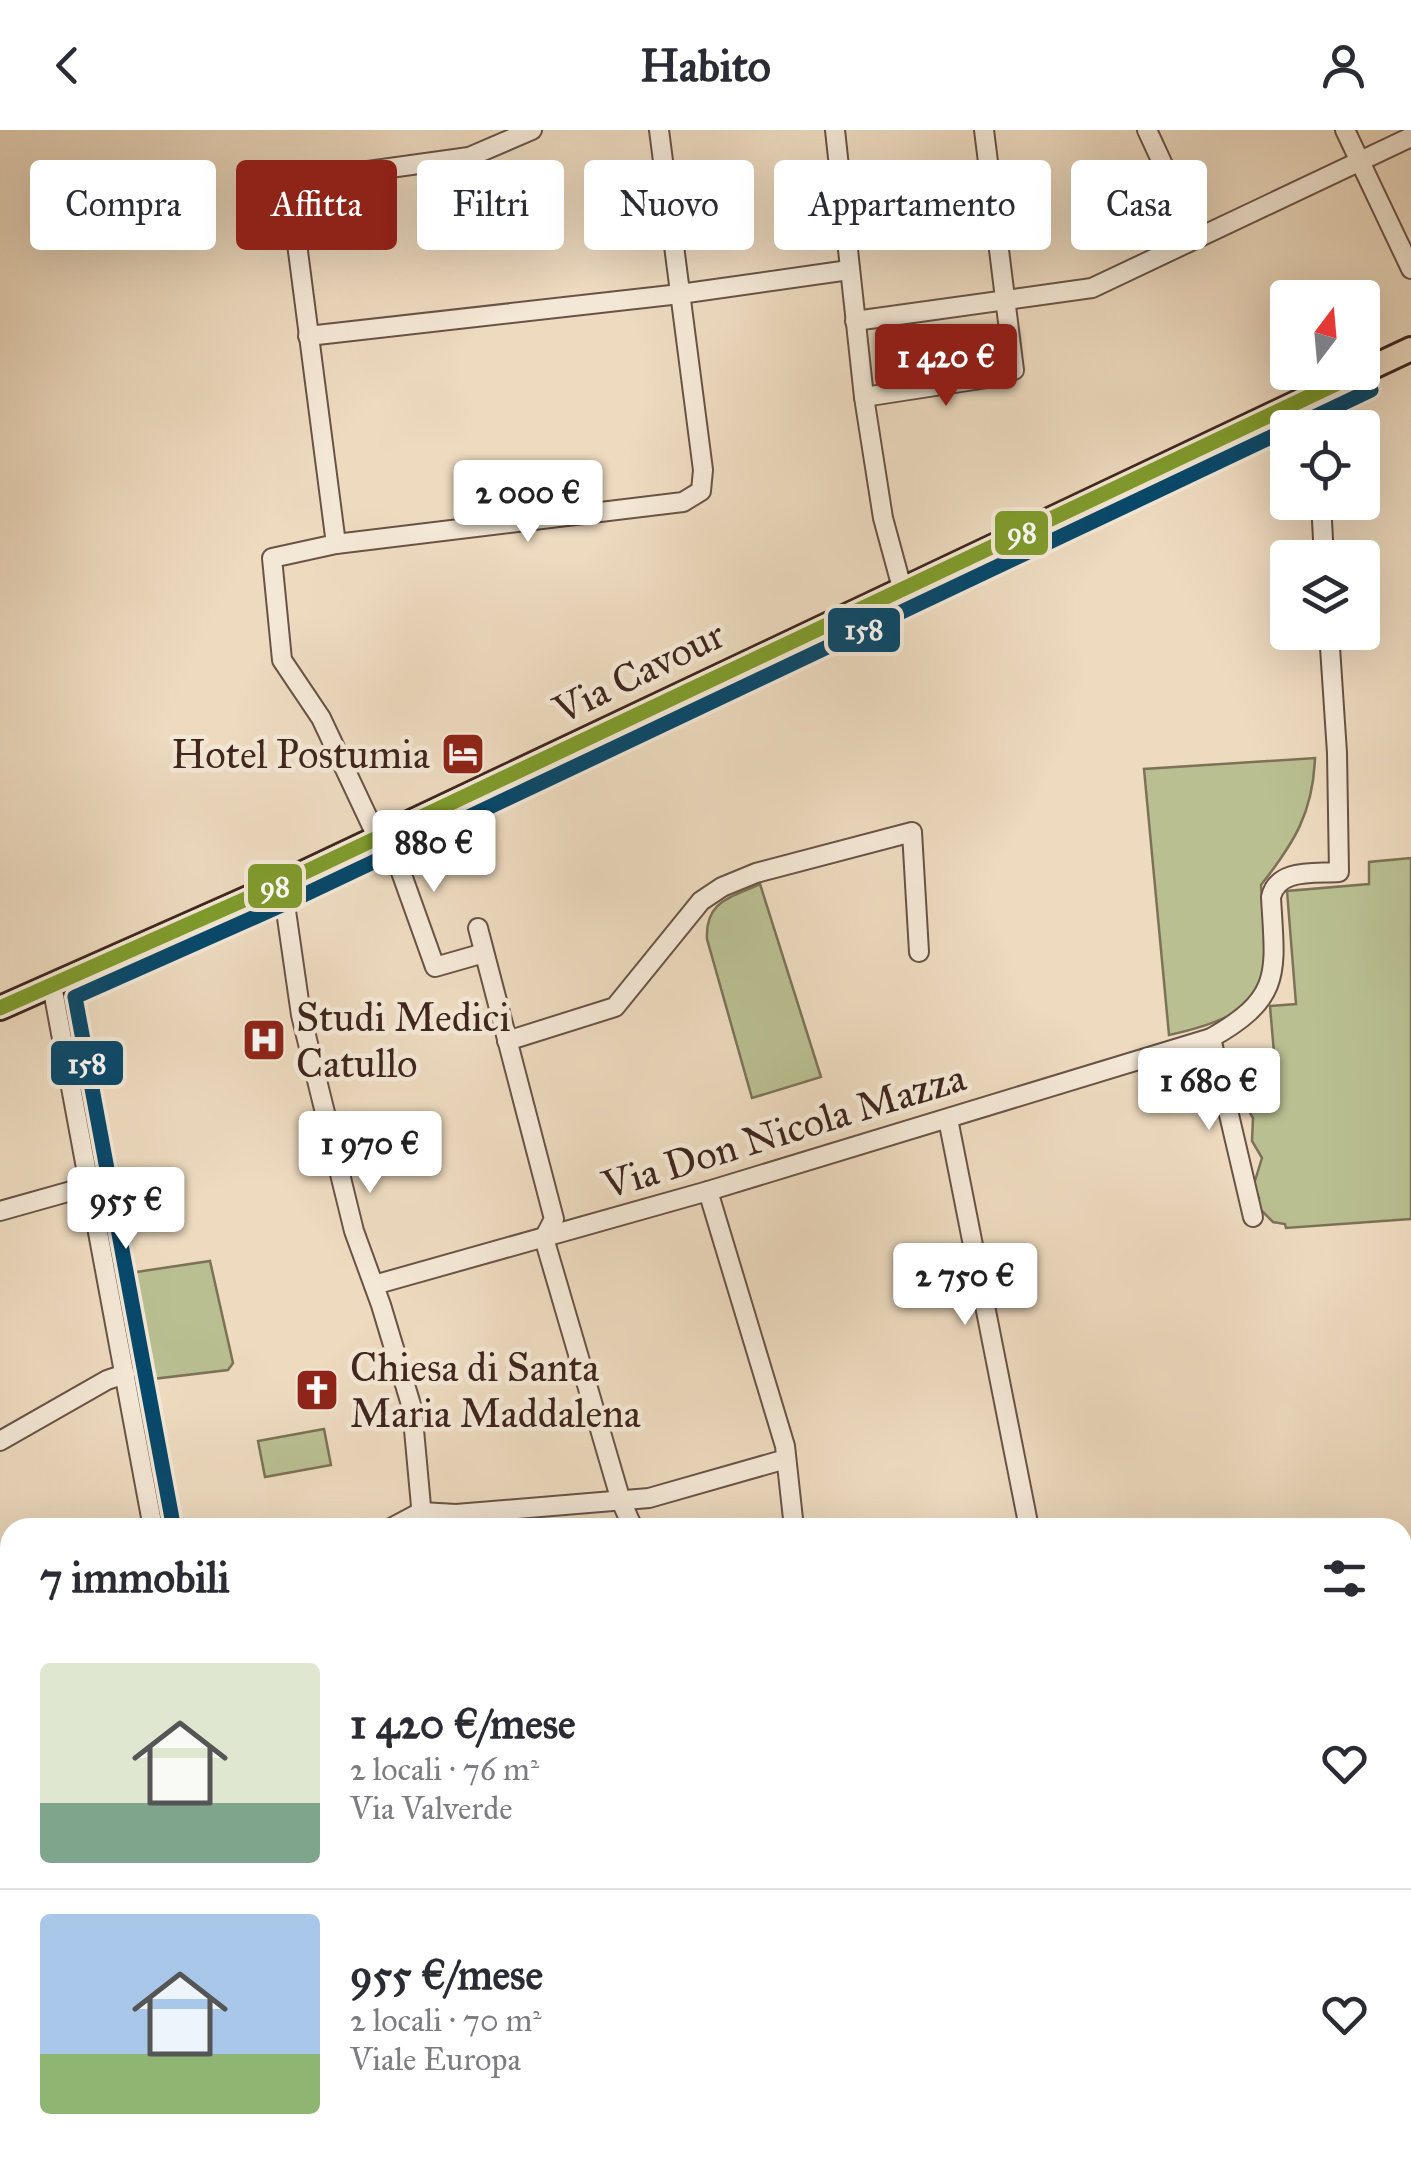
<!DOCTYPE html>
<html lang="it">
<meta charset="utf-8">
<style>
body{margin:0;font-family:"IM FELL Great Primer",serif;background:#f7f7f7;color:#2b2b33;height:100vh;display:flex;flex-direction:column;font-size:38px;white-space:nowrap}
*{box-sizing:border-box;margin:0}
p{font-size:32px;color:#7c7c81}
.icon{flex:none;width:55px;height:55px;fill:none;stroke:currentColor;stroke-width:2;stroke-linecap:round;stroke-linejoin:round}
.map{position:relative;flex:1;overflow:hidden}
.details{position:absolute;left:0px;top:1388px;width:1412px;height:642px;display:flex;flex-direction:column;background:#fff;border-radius:30px 30px 0 0;box-shadow:0 10px 40px #0002}
.details>*{flex:none}
.guide{position:absolute;left:30px;top:30px;width:1352px;height:90px;display:flex;gap:20px}
.needle{width:65px;rotate:16deg}
.controls{position:absolute;left:1270px;top:150px;display:grid;gap:20px}
.controls a{display:grid;place-items:center;width:110px;height:110px;border-radius:10px;background:#fff;box-shadow:0 10px 40px #0002;font-size:50px}
.price{position:absolute;translate:-50% -85px;padding:0 22px;border-radius:10px;background:#fff;color:#222;font-size:32px;line-height:65px;filter:drop-shadow(0 2px 5px #0008)}
.price::after{content:'';position:absolute;left:50%;top:60px;width:30px;height:22px;margin-left:-15px;background:inherit;clip-path:polygon(0 0,100% 0,50% 100%)}
.price.on{background:#8f2418;color:#fff}
ul{padding:0;list-style:none}
li{display:flex;align-items:center;gap:30px;height:250px;padding:0 40px}
li+li{border-top:2px solid #e1e1e2}
li span{display:grid;place-items:center;flex:none;width:280px;height:200px;border-radius:10px;color:#555}
li>.icon{margin-inline-start:auto}
span .icon{width:120px;height:120px;fill:#fffc;stroke-width:1}
li b{font-size:42px}
h2{display:flex;justify-content:space-between;align-items:center;height:120px;padding:0 40px;font-size:42px}
.chip{padding:0 35px;border-radius:10px;background:#fff;box-shadow:0 10px 40px #0002;font-size:35px;line-height:90px}
.chip.on{background:#8f2418;color:#fff}
header{display:flex;justify-content:space-between;align-items:center;height:130px;padding:0 40px;background:#fff;font-size:45px;font-weight:800}
.map>svg:first-child{display:block}
</style>
<header><svg class="icon" aria-label="back" viewBox="0 0 24 24"><path d="M15 5l-7 7 7 7"/></svg>Habito<svg class="icon" aria-label="person" viewBox="0 0 24 24"><circle cx="12" cy="8" r="4"/><path d="M4 21q1-7 8-7t8 7"/></svg></header>
<div class="map">
<svg width="1411" height="2029" viewBox="0 0 1411 2029">
<rect width="100%" height="100%" fill="#eddabf"/>
<filter id="stains"><feTurbulence type="fractalNoise" baseFrequency=".002" numOctaves="4"/><feColorMatrix values="0 0 0 0 .2 0 0 0 0 .09 0 0 0 0 .02 0 0 0 .5 -.17"/></filter>
<radialGradient id="worn" r=".72"><stop offset=".6" stop-color="#630" stop-opacity="0"/><stop offset="1" stop-color="#630" stop-opacity=".3"/></radialGradient>
<g fill="#b9bf91" stroke="#7c7257" stroke-width="2.5">
<path d="M1315 628C1313 683 1294 713 1261 755 1262 781 1269 810 1266 835 1262 883 1206 897 1169 905L1144 639Z"/>
<polygon points="1411,728 1411,1089 1286,1098 1285,1094 1273,1092 1257,1076 1259,1068 1253,1057 1262,1028 1252,1011 1253,988 1242,969 1274,923 1270,876 1296,874 1287,761 1369,754 1369,732"/>
<path d="M760 754 821 947 752 968 707 809C705 771 730 768 760 754Z"/>
<polygon points="210,1131 233,1233 228,1240 144,1250 123,1144"/>
<polygon points="324,1299 331,1335 265,1347 258,1311"/>
</g>
<g fill="none" stroke-linecap="round" stroke-linejoin="round">
<defs>
<g id="minor">
<polyline points="835,0 864,267 883,388 902,458"/>
<polyline points="1147,0 1196,106"/>
<polyline points="1345,0 1411,139"/>
<polyline points="855,191 1092,158 1411,7"/>
<polyline points="308,206 680,164 849,140"/>
<polyline points="864,267 1000,246 1014,240 984,0"/>
<polyline points="1308,268 1315,298"/>
<polyline points="1321,372 1324,428"/>
<polyline points="336,414 683,372 701,361 703,340 659,0"/>
<polyline points="387,703 435,837 484,823"/>
<polyline points="377,707 321,588 282,530 272,428 336,414 289,52 469,27 532,0"/>
<polyline points="282,753 301,885 354,1101 381,1175 412,1278 423,1398"/>
<polyline points="478,798 554,1089 544,1108"/>
<polyline points="52,855 153,1398"/>
<polyline points="1211,908 1253,1087"/>
<polyline points="507,911 615,877 701,771 722,757 756,743 912,702 919,822"/>
<polyline points="948,989 1029,1398"/>
<polyline points="708,1061 785,1316 794,1398"/>
<polyline points="0,1081 89,1056"/>
<polyline points="544,1108 621,1371 633,1398"/>
<path d="M374 1155 708 1061 1211 908C1284 867 1275 841 1271 767 1278 738 1314 744 1339 742L1337 623 1329 502"/>
<polyline points="0,1311 107,1250 125,1244"/>
<polyline points="421,1382 456,1384 649,1368 786,1329"/>
<polyline points="391,1398 421,1382"/>
<polyline points="0,1607 10,1628"/>
<polyline points="0,1694 10,1687"/>
<polyline points="1402,1730 1411,1729"/>
<polyline points="0,1941 10,1936"/>
<polyline points="263,2020 264,2029"/>
</g>
<g id="major">
<polyline points="1362,242 1411,219"/>
<polyline points="0,878 282,753 1362,242"/>
</g>
</defs>
<use href="#minor" stroke="#6a5346" stroke-width="22"/>
<use href="#major" stroke="#3f261d" stroke-width="28"/>
<use href="#minor" stroke="#f3e7d5" stroke-width="18"/>
<use href="#major" stroke="#eddabf" stroke-width="22"/>
<defs>
<polyline id="bus-1" points="0,878 282,753 1361,242"/>
<g id="bus-2">
<polyline points="1291,298 1371,260"/>
<polyline points="173,1394 75,867 291,771 1288,299"/>
</g>
</defs>
<use href="#bus-1" stroke="#f3e7d5" stroke-width="22"/>
<use href="#bus-2" stroke="#f3e7d5" stroke-width="22"/>
<use href="#bus-1" stroke="#7f9b2c" stroke-width="15"/>
<use href="#bus-2" stroke="#06486b" stroke-width="15"/>
</g>
<defs>
<symbol id="hotel-square" viewBox="-11 -11 22 22"><rect x="-9" y="-9" width="18" height="18" rx="4" fill="#8f2418" stroke="#f3e7d5"/><path d="M-6-4.5h1.5V1H6V5H4.5V3h-9V5H-6ZM-4 0a1.8 1.8 0 1 1 3.6 0ZM.5 0V-2.5h3Q6-2.5 6 0Z" fill="#fff"/></symbol>
<symbol id="hospital-square" viewBox="-11 -11 22 22"><rect x="-9" y="-9" width="18" height="18" rx="4" fill="#8f2418" stroke="#f3e7d5"/><path d="M-5-5h3v3.5h4V-5h3V5h-3V1.5h-4V5h-3Z" fill="#fff"/></symbol>
<symbol id="church-square" viewBox="-11 -11 22 22"><rect x="-9" y="-9" width="18" height="18" rx="4" fill="#8f2418" stroke="#f3e7d5"/><path d="M-1.2-6h2.4v3.5h3.3v2.4h-3.3V6h-2.4V-.1h-3.3v-2.4h3.3Z" fill="#fff"/></symbol>
</defs>
<g fill-rule="evenodd">
<use href="#hotel-square" x="438" y="599" width="50" height="50"/>
<use href="#hospital-square" x="239" y="885" width="50" height="50"/>
<use href="#church-square" x="292" y="1235" width="50" height="50"/>
</g>
<g text-anchor="middle" dominant-baseline="central" stroke-width="9" stroke-linejoin="round" paint-order="stroke">
<g font-size="40" fill="#3f261d" stroke="#f3e7d5">
<text transform="translate(639 542) rotate(-26)">Via Cavour</text>
<text transform="translate(784 1001) rotate(-17)">Via Don Nicola Mazza</text>
</g>
<g font-size="40" fill="#3f261d" stroke="#f3e7d5" text-anchor="start">
<text x="430" y="624" text-anchor="end">Hotel Postumia</text>
<text x="296" y="887">Studi Medici<tspan x="296" dy="46">Catullo</tspan></text>
<text x="350" y="1237">Chiesa di Santa<tspan x="350" dy="46">Maria Maddalena</tspan></text>
</g>
</g>
<g stroke="#f3e7d5" stroke-width="4">
<rect x="993" y="379" width="57" height="48" rx="10" fill="#7f9b2c"/>
<rect x="826" y="476" width="76" height="48" rx="10" fill="#06486b"/>
<rect x="246" y="732" width="58" height="48" rx="10" fill="#7f9b2c"/>
<rect x="49" y="909" width="76" height="48" rx="10" fill="#06486b"/>
</g>
<g font-size="28" text-anchor="middle" font-weight="bold" fill="#fff">
<text x="1022" y="412">98</text>
<text x="864" y="509">158</text>
<text x="275" y="766">98</text>
<text x="87" y="943">158</text>
</g>
<rect width="100%" height="100%" filter="url(#stains)"/>
<rect width="100%" height="100%" fill="url(#worn)"/>
</svg>
<div class="controls">
<a><svg class="needle" viewBox="-14 -14 28 28"><path d="M0-13l5 13h-10z" fill="#e53935"/><path d="M0 13l5-13h-10z" fill="#7c7c81"/></svg></a>
<a><svg class="icon" aria-label="locate" viewBox="0 0 24 24"><circle cx="12" cy="12" r="6"/><path d="M12 2v4M12 18v4M2 12h4M18 12h4"/></svg></a>
<a><svg class="icon" aria-label="layers" viewBox="0 0 24 24"><path d="M12 4l9 5-9 5-9-5zM3 14l9 5 9-5"/></svg></a>
</div>
<b class="price on" style="left:946px;top:279px">1 420 €</b>
<b class="price" style="left:528px;top:415px">2 000 €</b>
<b class="price" style="left:434px;top:765px">880 €</b>
<b class="price" style="left:1209px;top:1003px">1 680 €</b>
<b class="price" style="left:370px;top:1066px">1 970 €</b>
<b class="price" style="left:126px;top:1122px">955 €</b>
<b class="price" style="left:965px;top:1198px">2 750 €</b>
<div class="guide">
<a class="chip">Compra</a>
<a class="chip on">Affitta</a>
<a class="chip">Filtri</a>
<a class="chip">Nuovo</a>
<a class="chip">Appartamento</a>
<a class="chip">Casa</a>
</div>
<section class="details">
<h2>7 immobili<svg class="icon" aria-label="filters" viewBox="0 0 24 24"><path d="M4 7h16M4 17h16"/><circle cx="9" cy="7" r="2"/><circle cx="15" cy="17" r="2"/></svg></h2>
<ul>
<li><span style="background:linear-gradient(#dfe7d0 70%,#7fa58c 0)"><svg class="icon" aria-label="home" viewBox="0 0 24 24"><path d="M3 11l9-7 9 7M6 9v11h12V9"/></svg></span><div><b>1 420 €/mese</b><p>2 locali · 76 m²</p><p>Via Valverde</p></div><svg class="icon" aria-label="heart" viewBox="0 0 24 24"><path d="M12 20l-8-8c-3-5 5-10 8-4 3-6 11-1 8 4z"/></svg></li>
<li><span style="background:linear-gradient(#a9c7e8 70%,#8fb573 0)"><svg class="icon" aria-label="home" viewBox="0 0 24 24"><path d="M3 11l9-7 9 7M6 9v11h12V9"/></svg></span><div><b>955 €/mese</b><p>2 locali · 70 m²</p><p>Viale Europa</p></div><svg class="icon" aria-label="heart" viewBox="0 0 24 24"><path d="M12 20l-8-8c-3-5 5-10 8-4 3-6 11-1 8 4z"/></svg></li>
</ul>
</section>
</div>
